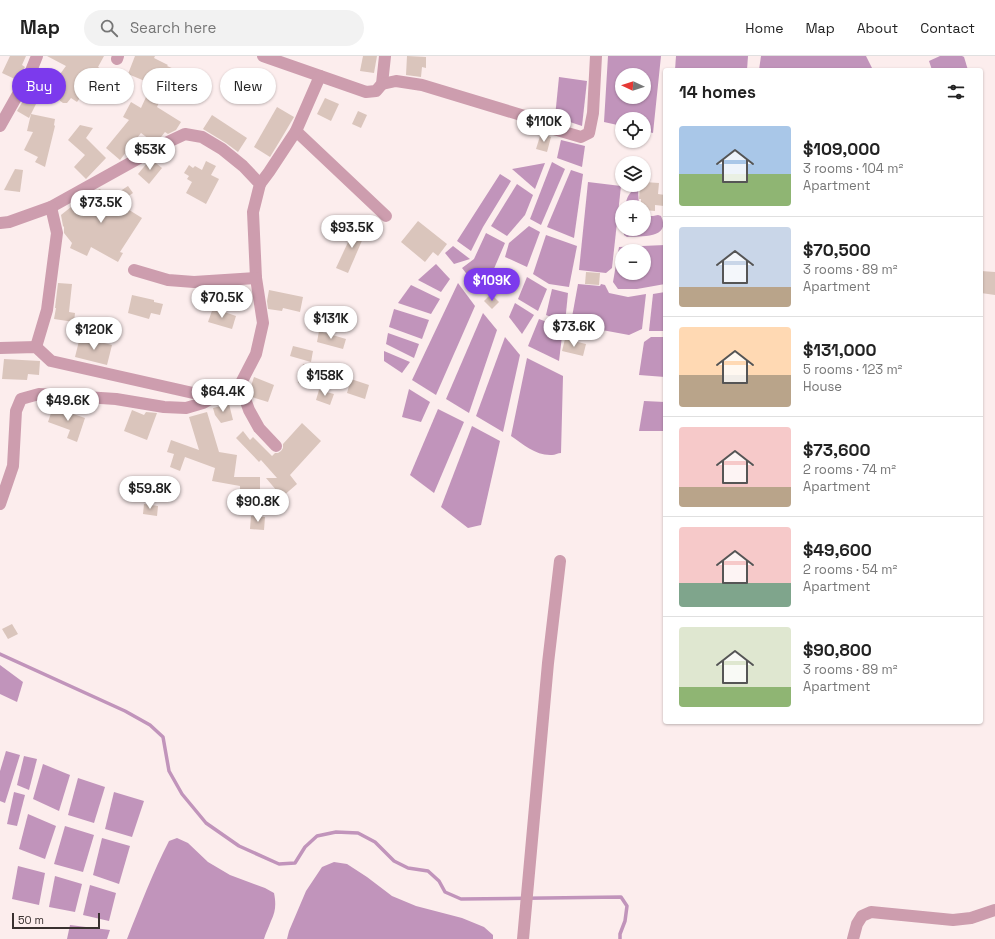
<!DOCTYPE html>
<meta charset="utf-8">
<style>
body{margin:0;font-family:"Space Grotesk",sans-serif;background:#f2f2f2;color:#222;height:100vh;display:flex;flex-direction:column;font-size:15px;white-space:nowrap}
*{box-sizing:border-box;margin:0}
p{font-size:13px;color:#767676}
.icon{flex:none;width:22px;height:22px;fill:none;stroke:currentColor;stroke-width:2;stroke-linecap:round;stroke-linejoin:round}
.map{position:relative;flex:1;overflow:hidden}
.sheet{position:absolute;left:663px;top:12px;width:320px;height:656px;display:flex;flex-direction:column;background:#fff;border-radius:4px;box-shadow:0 1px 3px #0004}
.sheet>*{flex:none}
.guide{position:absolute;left:12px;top:12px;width:380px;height:36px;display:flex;gap:8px}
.needle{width:26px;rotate:274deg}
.buttons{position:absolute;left:615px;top:12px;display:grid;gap:8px}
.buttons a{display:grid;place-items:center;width:36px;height:36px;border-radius:50%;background:#fff;box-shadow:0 1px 3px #0004;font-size:20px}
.scale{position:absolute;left:12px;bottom:10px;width:88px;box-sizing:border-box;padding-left:4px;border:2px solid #39302f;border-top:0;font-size:11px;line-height:14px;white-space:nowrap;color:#39302f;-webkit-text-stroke:3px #fceded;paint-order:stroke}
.price{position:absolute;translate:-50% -34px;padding:0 9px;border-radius:14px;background:#fff;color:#222;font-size:13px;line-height:26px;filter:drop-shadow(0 1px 2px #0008)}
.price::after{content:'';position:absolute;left:50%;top:24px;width:12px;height:9px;margin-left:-6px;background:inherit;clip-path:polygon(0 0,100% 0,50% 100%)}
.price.active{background:#7c3aed;color:#fff}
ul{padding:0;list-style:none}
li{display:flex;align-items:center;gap:12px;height:100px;padding:0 16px}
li+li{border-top:1px solid #e0e0e0}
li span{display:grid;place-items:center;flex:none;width:112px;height:80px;border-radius:4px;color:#555}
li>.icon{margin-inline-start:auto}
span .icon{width:48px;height:48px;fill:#fffc;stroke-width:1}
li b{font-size:17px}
h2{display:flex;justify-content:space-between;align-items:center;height:48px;padding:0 16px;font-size:17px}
.chip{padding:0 14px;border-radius:18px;background:#fff;box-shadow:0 1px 3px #0004;font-size:14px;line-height:36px}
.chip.active{background:#7c3aed;color:#fff}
header{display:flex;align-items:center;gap:24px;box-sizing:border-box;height:56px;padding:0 20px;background:#fff;border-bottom:1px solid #e0e0e0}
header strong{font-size:19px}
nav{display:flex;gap:22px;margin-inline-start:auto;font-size:14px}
.search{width:280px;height:36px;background:#f2f2f2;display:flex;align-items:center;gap:10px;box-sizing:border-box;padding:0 14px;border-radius:22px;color:#767676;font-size:15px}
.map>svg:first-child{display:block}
</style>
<header>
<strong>Map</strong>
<div class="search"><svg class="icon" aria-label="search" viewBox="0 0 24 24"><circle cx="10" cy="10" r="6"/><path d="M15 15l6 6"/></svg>Search here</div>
<nav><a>Home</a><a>Map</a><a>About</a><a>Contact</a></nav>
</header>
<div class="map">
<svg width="995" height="883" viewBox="0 0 995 883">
<rect width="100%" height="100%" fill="#fceded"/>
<g fill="#c194bb" fill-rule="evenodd">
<path d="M608 0H661L653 77 644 75V63H622V70L604 66ZM622 19H644V41H622Z"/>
<polygon points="676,0 748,0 747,14 675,14"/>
<polygon points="761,0 866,0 873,14 759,14"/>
<polygon points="940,0 962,0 964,1 968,14 932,14 929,5"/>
<polygon points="559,21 587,25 582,70 555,61"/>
<polygon points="561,84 585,90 582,111 557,102"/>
<polygon points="552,106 565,113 541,169 530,163"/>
<polygon points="545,107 535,133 512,113"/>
<polygon points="571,114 583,118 574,182 547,171"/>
<polygon points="500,118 511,125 483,171 471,195 457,185"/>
<polygon points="588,126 621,130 612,212 606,217 579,214"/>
<polygon points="517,128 533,139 525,159 507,180 491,170"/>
<path d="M636 132 638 133 639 151H625C626 143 629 136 636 132Z"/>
<path d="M658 159 661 160C672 183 640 180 627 181L624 179 623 173H644V160H653Z"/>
<polygon points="529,170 540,176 527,211 505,201 509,187"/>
<polygon points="486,177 505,187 490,222 477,231 462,212 474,203"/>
<polygon points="546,179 577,190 569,231 549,228 533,218"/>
<path d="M665 189V228L637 233H618L613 226 619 191ZM622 195H644V217H622Z"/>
<polygon points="453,190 470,203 454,208 445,197"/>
<polygon points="436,208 450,223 441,236 418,224"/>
<polygon points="527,221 547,233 538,255 518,243"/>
<polygon points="458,227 475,250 436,339 412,324"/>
<polygon points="578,228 600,230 601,228 605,229 609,237 628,241 646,238 642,273 629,279 575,269 572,261"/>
<polygon points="411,229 440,243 431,258 398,247"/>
<polygon points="552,233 568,237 565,267 546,259"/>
<polygon points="665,236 665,275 649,275 653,238"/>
<polygon points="515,247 534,259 522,278 509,261"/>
<polygon points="394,253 429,264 422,283 389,271"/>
<polygon points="483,257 497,274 469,357 446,343"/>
<polygon points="539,263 563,272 559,305 528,290"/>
<polygon points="388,277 419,288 414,302 386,288"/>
<polygon points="505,281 520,299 503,376 476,360"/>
<polygon points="651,281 665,281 665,321 639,319 644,286"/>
<polygon points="384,295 410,306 402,317 384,305"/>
<path d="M527 302 563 320 561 397C558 397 555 399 552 399 536 400 523 388 511 380Z"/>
<polygon points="409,333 430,346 421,366 402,361"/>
<polygon points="644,345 665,346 665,375 639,375"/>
<polygon points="438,353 464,366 434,437 410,419"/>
<polygon points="472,370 500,385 481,469 468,472 441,451"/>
<polygon points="0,609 23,626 17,646 0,638"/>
<polygon points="6,695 20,699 5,747 0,745 0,715"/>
<polygon points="24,700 37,703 29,734 17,729"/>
<polygon points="43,708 70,719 59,755 33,743"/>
<polygon points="78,722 105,731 94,767 68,759"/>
<polygon points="14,736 25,739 17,770 7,768"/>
<polygon points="114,736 144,745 132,781 105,773"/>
<polygon points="28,758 56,770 45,803 19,793"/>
<polygon points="65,770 94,779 83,816 54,808"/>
<polygon points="102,782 130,790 119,828 93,819"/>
<path d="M177 782 188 787 208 806 230 819 265 832 274 837C276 847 276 855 271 865 269 871 266 876 264 883H127C140 850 153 816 169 785Z"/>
<polygon points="334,806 347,808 367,821 392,840 416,850 462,862 484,871 493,879 493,883 287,883 289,875 306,835 322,811"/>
<polygon points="18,810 45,817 39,849 12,843"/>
<polygon points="55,820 82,828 75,856 49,851"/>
<polygon points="90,829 116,837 109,865 83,859"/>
<polygon points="70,869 110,874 107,883 67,883"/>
</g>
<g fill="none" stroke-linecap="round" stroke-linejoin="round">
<polyline stroke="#c194bb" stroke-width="3.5" points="0,598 125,655 150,669 163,681 169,715 182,738 206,767 239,790 279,808 295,807 305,791 317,780 336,776 358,777 375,786 394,805 408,812 428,815 439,825 445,836 461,843 621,841 627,850 625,865 620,878 620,883"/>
</g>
<g fill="#dac5bc">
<polygon points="10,0 26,0 22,9 25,11 17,24 2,17"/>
<polygon points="47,0 104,0 98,11 108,18 94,38 86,33 77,46 71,42 67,47 63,47 51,38 56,32 52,29 66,10"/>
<polygon points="135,0 155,0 154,2 168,9 167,10 174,13 157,51 181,66 176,74 168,78 165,76 161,81 153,86 141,77 120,104 106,92 129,64 123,61 131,46 141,52 152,28 128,18"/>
<polygon points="363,0 377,0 374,17 360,15"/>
<polygon points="407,0 426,1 426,12 422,11 421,21 406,19"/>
<polygon points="27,38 38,44 29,62 17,55"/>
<polygon points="325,42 339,48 331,65 317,58"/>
<polygon points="277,51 294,61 281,83 270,101 254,91"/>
<polygon points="358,55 367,59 361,72 352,68"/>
<polygon points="31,58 55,63 54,69 55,70 45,111 35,106 38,101 24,94 33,76 27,75"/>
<polygon points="212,59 247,82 238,96 226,87 203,73"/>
<polygon points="80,69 93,72 86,82 106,102 86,123 74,111 85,99 68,84"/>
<polygon points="541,77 551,81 547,96 536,93"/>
<polygon points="152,104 162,112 149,128 138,118 148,106"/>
<polygon points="206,105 216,110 211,119 219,123 206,148 186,137 192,126 187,123 189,120 184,117 189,109 193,112 195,110 202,114"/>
<polygon points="15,113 23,114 20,136 4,134"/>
<polygon points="644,126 659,127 658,138 665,139 664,150 655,149 655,155 644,154 644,151 641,151 641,143 639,143 640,129 644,129"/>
<polygon points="128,130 133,137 118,147 142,162 120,196 123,197 118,206 91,191 87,200 70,192 72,187 64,177 64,171 63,170 61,159 71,151 72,153 90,138 100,133 104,138 106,136 111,141"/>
<polygon points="418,165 447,188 438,200 433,196 425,206 401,186"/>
<polygon points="356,169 367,173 348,217 336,212"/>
<polygon points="981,215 995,216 995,239 981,237"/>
<polygon points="586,216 600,217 599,229 585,228"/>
<polygon points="58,227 72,228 69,256 75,257 74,266 54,263 56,252 55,252"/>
<polygon points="269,234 303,241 300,256 283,252 282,255 268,253 267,245"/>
<polygon points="205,238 217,242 214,251 202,248"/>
<polygon points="491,238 499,246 492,253 484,245"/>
<polygon points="132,239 154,244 154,246 163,248 160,259 151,257 149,263 128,257"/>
<polygon points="213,252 236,260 232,273 208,266"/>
<polygon points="319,275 346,283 343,293 317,286"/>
<polygon points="80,281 112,289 107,309 75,301"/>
<polygon points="565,283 586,288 583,300 562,295"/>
<polygon points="293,290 313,295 311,306 290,300"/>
<polygon points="4,303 40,305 39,319 28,318 27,324 2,323"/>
<polygon points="303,308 320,312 315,331 298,327"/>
<polygon points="254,321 274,329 268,346 252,341 254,336 250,333"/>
<polygon points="351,323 369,329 365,343 347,337"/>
<polygon points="319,334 334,338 330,349 316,344"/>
<polygon points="229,348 233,364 221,367 215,359 213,352"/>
<polygon points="53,351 85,362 77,386 67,382 70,374 48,366"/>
<polygon points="132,354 144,359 146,356 157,357 147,384 124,375"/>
<polygon points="207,356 219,396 237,399 234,421 260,421 260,434 240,433 240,430 212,425 215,412 185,401 180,415 170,411 174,398 167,396 171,384 199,394 189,361"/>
<polygon points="302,367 321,385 290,419 297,428 282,441 266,422 277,422 261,404 259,406 236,382 243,375 250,384 253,381 272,400 275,397 278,397 281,395 283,392 283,388"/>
<polygon points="144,448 158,450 157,460 143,458"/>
<polygon points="251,460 265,461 264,474 250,473"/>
<polygon points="12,568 18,578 8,583 2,573"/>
</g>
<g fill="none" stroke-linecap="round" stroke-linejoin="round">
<g stroke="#cd9dae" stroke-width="12">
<polyline points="263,0 366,36 376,35 382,28 385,0"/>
<polyline points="117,3 118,0"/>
<polyline points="382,28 396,25 422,29 531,62 547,71 581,81 589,77 593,57 596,0"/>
<polyline points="0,70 31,15 37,0"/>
<polyline points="296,75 386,160"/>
<polyline points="260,128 269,116 296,75 320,20"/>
<polyline points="0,167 9,166 51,151 168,86 185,78 202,81 222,93 243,110 260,128 253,156 256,222 263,267 256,298 240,329 217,340 202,339 51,305 36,291 0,292"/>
<polyline points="134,214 168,224 194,226 256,222"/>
<polyline points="36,291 47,254 57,177 51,151"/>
<polyline points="240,329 249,354 259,372 276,390"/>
<polyline points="0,448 13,410 16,355 21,343 39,338 116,343 164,351 186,352 203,347 214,341"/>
<polyline points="523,883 548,607 560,505"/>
<polyline points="853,883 857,868 862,860 871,856 953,864 971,862 995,854"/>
</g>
</g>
</svg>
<div class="buttons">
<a><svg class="needle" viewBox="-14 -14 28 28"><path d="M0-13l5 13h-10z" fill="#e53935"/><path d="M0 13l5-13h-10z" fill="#767676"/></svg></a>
<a><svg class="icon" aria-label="locate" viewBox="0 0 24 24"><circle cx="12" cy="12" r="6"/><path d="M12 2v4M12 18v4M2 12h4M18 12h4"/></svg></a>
<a><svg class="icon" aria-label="layers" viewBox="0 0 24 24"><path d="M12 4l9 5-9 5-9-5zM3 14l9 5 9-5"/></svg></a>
<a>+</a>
<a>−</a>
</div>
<div class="scale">50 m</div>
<b class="price" style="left:544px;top:87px">$110K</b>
<b class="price" style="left:150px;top:115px">$53K</b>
<b class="price" style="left:101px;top:168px">$73.5K</b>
<b class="price" style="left:352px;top:193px">$93.5K</b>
<b class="price active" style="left:492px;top:246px">$109K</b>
<b class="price" style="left:222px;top:263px">$70.5K</b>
<b class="price" style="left:331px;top:284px">$131K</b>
<b class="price" style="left:574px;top:292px">$73.6K</b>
<b class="price" style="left:94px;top:295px">$120K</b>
<b class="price" style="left:325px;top:341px">$158K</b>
<b class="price" style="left:223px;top:357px">$64.4K</b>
<b class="price" style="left:68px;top:366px">$49.6K</b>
<b class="price" style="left:150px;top:454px">$59.8K</b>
<b class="price" style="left:258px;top:467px">$90.8K</b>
<div class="guide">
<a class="chip active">Buy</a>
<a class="chip">Rent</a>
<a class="chip">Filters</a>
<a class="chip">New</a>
</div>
<section class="sheet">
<h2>14 homes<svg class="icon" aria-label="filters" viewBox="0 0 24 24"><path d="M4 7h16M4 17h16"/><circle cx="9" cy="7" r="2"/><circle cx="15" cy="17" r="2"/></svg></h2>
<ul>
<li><span style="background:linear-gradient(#a9c7e8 60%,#8fb573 0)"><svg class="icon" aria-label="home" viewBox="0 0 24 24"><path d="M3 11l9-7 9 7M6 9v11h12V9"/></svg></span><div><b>$109,000</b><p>3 rooms · 104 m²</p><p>Apartment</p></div></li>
<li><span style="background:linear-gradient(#c9d6e8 75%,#b9a48a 0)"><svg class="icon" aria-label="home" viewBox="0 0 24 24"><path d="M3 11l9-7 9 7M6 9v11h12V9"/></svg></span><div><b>$70,500</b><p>3 rooms · 89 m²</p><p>Apartment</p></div></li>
<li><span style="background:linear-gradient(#ffd9b3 60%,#b9a48a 0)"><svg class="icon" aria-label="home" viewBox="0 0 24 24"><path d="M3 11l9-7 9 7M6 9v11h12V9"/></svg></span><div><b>$131,000</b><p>5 rooms · 123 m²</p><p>House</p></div></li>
<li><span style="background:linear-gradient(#f6c9c9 75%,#b9a48a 0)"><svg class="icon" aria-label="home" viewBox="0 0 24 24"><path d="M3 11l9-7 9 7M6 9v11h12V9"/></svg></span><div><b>$73,600</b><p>2 rooms · 74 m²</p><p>Apartment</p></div></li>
<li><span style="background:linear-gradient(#f6c9c9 70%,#7fa58c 0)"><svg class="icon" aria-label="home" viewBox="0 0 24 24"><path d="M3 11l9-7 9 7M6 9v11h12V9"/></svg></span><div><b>$49,600</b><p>2 rooms · 54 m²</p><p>Apartment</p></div></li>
<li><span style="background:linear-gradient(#dfe7d0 75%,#8fb573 0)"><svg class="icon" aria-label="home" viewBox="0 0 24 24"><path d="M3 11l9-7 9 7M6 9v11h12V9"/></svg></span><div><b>$90,800</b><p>3 rooms · 89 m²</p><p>Apartment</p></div></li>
</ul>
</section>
</div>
